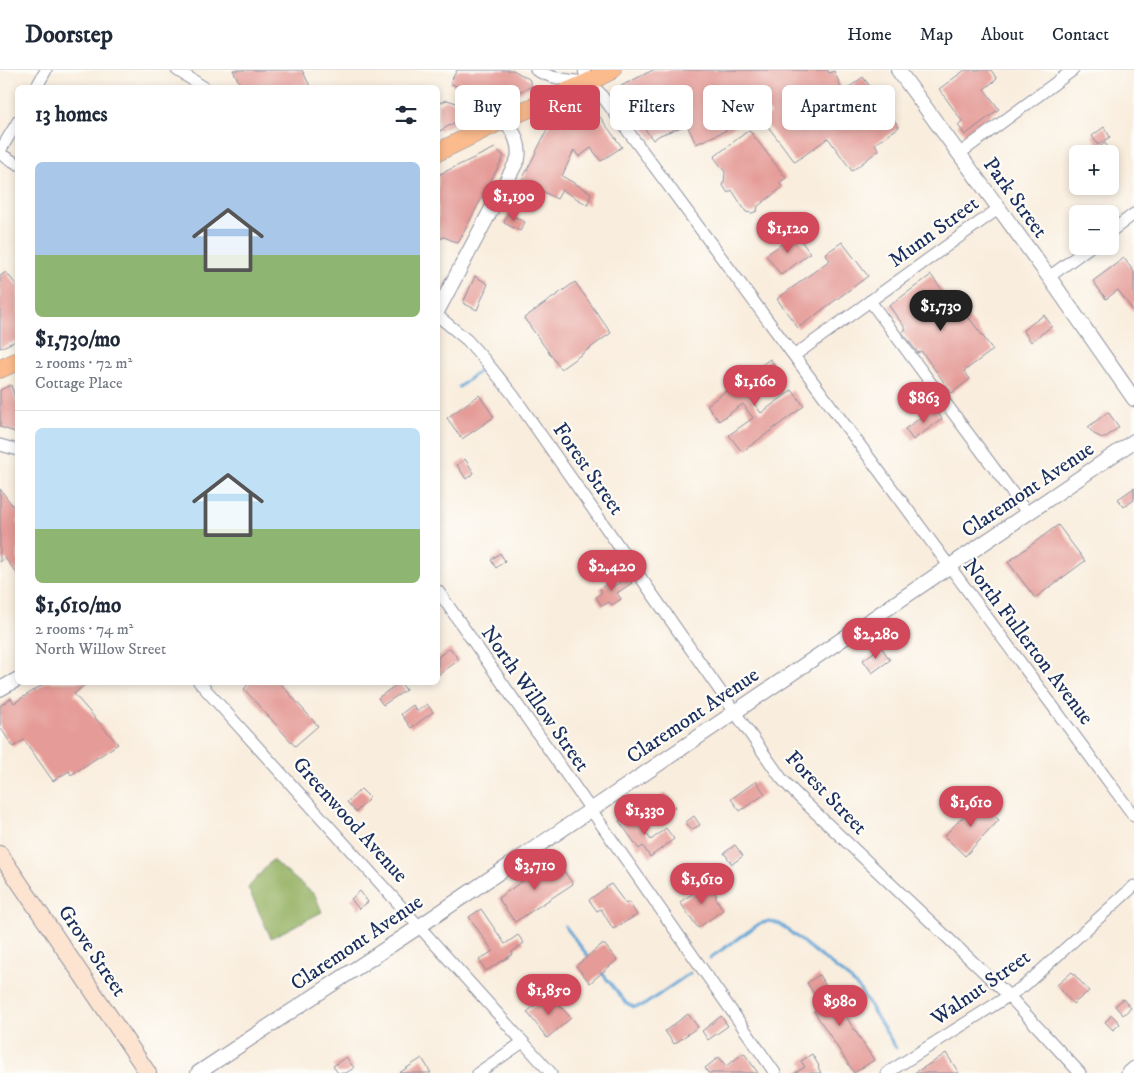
<!DOCTYPE html>
<meta charset="utf-8">
<style>
body{margin:0;font-family:"IM FELL DW Pica",serif;background:#f2f2f3;color:#1f2937;height:100vh;display:flex;flex-direction:column;font-size:19px;white-space:nowrap}
*{box-sizing:border-box;margin:0}
p{font-size:16px;color:#747a83}
.icon{flex:none;width:28px;height:28px;fill:none;stroke:currentColor;stroke-width:2;stroke-linecap:round;stroke-linejoin:round}
.map{position:relative;flex:1;overflow:hidden}
.side{position:absolute;left:15px;top:15px;width:425px;height:600px;display:flex;flex-direction:column;background:#fff;border-radius:8px;box-shadow:0 2px 8px #0003}
.side>*{flex:none}
.top-card{position:absolute;left:455px;top:15px;width:475px;height:45px;display:flex;gap:10px}
.buttons{position:absolute;left:1069px;top:75px;display:grid;gap:10px}
.buttons a{display:grid;place-items:center;width:50px;height:50px;border-radius:8px;background:#fff;box-shadow:0 2px 8px #0003;font-size:25px}
.price{position:absolute;translate:-50% -42px;padding:0 11px;border-radius:18px;background:#d1495b;color:#fff;font-size:16px;line-height:32px;filter:drop-shadow(0 1px 2px #0008)}
.price::after{content:'';position:absolute;left:50%;top:30px;width:15px;height:11px;margin-left:-8px;background:inherit;clip-path:polygon(0 0,100% 0,50% 100%)}
.price.on{background:#222;color:#fff}
ul{padding:0;list-style:none}
li{display:grid;align-content:center;gap:10px;height:265px;padding:0 20px}
li+li{border-top:1px solid #e0e1e3}
li span{display:grid;place-items:center;height:155px;border-radius:8px;color:#555}
li>.icon{margin-inline-start:auto}
span .icon{width:90px;height:90px;fill:#fffc;stroke-width:1}
li b{font-size:21px}
h2{display:flex;justify-content:space-between;align-items:center;height:60px;padding:0 20px;font-size:21px}
.tag{padding:0 18px;border-radius:8px;background:#fff;box-shadow:0 2px 8px #0003;font-size:18px;line-height:45px}
.tag.on{background:#d1495b;color:#fff}
header{display:flex;align-items:center;gap:30px;box-sizing:border-box;height:70px;padding:0 25px;background:#fff;border-bottom:1px solid #e0e1e3}
header strong{font-size:24px}
nav{display:flex;gap:28px;margin-inline-start:auto;font-size:18px}
.map>svg:first-child{display:block}
</style>
<header>
<strong>Doorstep</strong>
<nav><a>Home</a><a>Map</a><a>About</a><a>Contact</a></nav>
</header>
<div class="map">
<svg width="1134" height="1003" viewBox="0 0 1134 1003">
<rect width="100%" height="100%" fill="#fdfcf7"/>
<filter id="ink" filterUnits="userSpaceOnUse"><feTurbulence type="fractalNoise" baseFrequency=".02" numOctaves="2"/><feDisplacementMap in="SourceGraphic" scale="10" xChannelSelector="R" yChannelSelector="G"/><feConvolveMatrix kernelMatrix="1 2 1 2 8 2 1 2 1" color-interpolation-filters="sRGB"/></filter>
<filter id="wash" filterUnits="userSpaceOnUse"><feTurbulence type="fractalNoise" baseFrequency=".0096" numOctaves="4" result="noise"/><feDisplacementMap in="SourceGraphic" scale="20" xChannelSelector="R" yChannelSelector="G"/><feGaussianBlur stdDeviation="1.12" result="paint"/><feColorMatrix in="noise" values="0 0 0 0 0 0 0 0 0 0 0 0 0 0 0 0 0 1.4 0 .05"/><feComposite in="paint" operator="in"/></filter>
<g filter="url(#wash)">
<rect width="100%" height="100%" fill="#f9eddd"/>
<polygon fill="#96b265" stroke="#587062" points="272,790 315,825 322,842 271,868 248,818"/>
<g fill="none" stroke-linecap="round" stroke-linejoin="round">
<g stroke="#61a5d6" stroke-width="3">
<polyline points="459,317 479,301"/>
<polyline points="565,856 588,886"/>
<polyline points="710,888 759,854 769,851 780,854 851,910 860,920 896,978"/>
<polyline points="602,903 626,933 634,937 644,935 690,903"/>
</g>
</g>
<g id="blocks">
<g fill="#e59b97">
<polygon points="233,0 302,0 311,18 242,18"/>
<polygon points="457,0 513,0 529,9 532,16 492,36 450,13"/>
<polygon points="653,0 828,0 829,3 834,1 843,22 863,7 899,57 875,74 879,80 852,101 828,68 795,92 763,50 771,44 769,41 696,74 687,55 660,65 653,70 615,19"/>
<polygon points="965,0 991,0 997,9 984,19 999,39 965,65 958,55 962,51 939,19"/>
<polygon points="447,30 482,41 462,51 461,49 438,62 438,34"/>
<polygon points="588,31 622,77 601,91 591,78 579,87 574,80 562,106 591,123 588,135 562,120 557,129 522,110 552,50"/>
<polygon points="1104,57 1110,67 1098,75 1092,66"/>
<polygon points="749,60 786,108 779,113 783,117 758,136 757,141 752,143 746,142 732,120 728,123 722,114 724,113 725,102 714,87"/>
<polygon points="1105,73 1110,81 1106,84 1090,84"/>
<polygon points="495,78 504,86 458,173 444,167 438,170 438,105"/>
<polygon points="508,143 525,152 520,161 504,153"/>
<polygon points="796,164 810,183 781,205 766,185"/>
<polygon points="842,172 868,206 798,258 777,229 830,190 825,184"/>
<polygon points="1124,188 1134,202 1134,242 1118,220 1106,229 1093,211"/>
<polygon points="6,202 18,217 18,270 0,278 0,206"/>
<polygon points="931,205 951,232 955,229 993,280 964,301 970,309 952,323 921,281 918,283 902,262 906,259 889,236"/>
<polygon points="475,206 488,214 477,240 463,233"/>
<polygon points="575,212 611,263 561,299 524,248"/>
<polygon points="1044,245 1052,256 1031,272 1023,260"/>
<polygon points="770,289 780,303 749,326 761,343 792,320 804,336 742,382 729,365 753,348 743,334 719,351 707,335"/>
<polygon points="11,315 18,337 18,363 0,357 0,320"/>
<polygon points="479,325 494,347 462,369 447,348"/>
<polygon points="934,338 942,349 913,370 905,359"/>
<polygon points="1108,342 1119,357 1105,368 1102,368 1094,364 1088,357"/>
<polygon points="465,389 474,403 466,409 457,395"/>
<polygon points="1134,418 1134,430 1124,437 1118,429"/>
<polygon points="0,419 18,443 18,505 5,488 0,492"/>
<polygon points="1058,455 1085,491 1035,528 1008,492"/>
<polygon points="500,483 505,491 496,498 491,490"/>
<polygon points="627,507 632,513 617,523 621,529 612,535 609,532 602,536 596,527 602,522 600,519 609,512 613,517"/>
<polygon points="881,577 890,590 872,603 863,590"/>
<polygon points="450,578 459,590 438,605 438,587"/>
<polygon points="47,612 88,612 74,624 118,674 71,705 69,701 53,711 24,670 13,677 0,657 0,636 11,628 14,633"/>
<polygon points="250,612 279,612 318,656 295,676 244,619"/>
<polygon points="400,612 406,620 383,635 378,628"/>
<polygon points="427,634 433,642 411,658 401,644 413,635 417,641"/>
<polygon points="756,711 765,724 740,741 731,729"/>
<polygon points="361,719 370,728 356,742 347,732"/>
<polygon points="666,723 675,737 663,745 653,731"/>
<polygon points="978,731 999,750 965,786 944,766"/>
<polygon points="631,742 651,770 666,758 674,769 650,787 643,776 639,779 619,751"/>
<polygon points="694,746 700,755 691,760 686,752"/>
<polygon points="735,775 743,786 732,794 724,783"/>
<polygon points="555,789 573,814 515,852 498,828"/>
<polygon points="709,813 717,826 715,827 723,840 698,858 680,832"/>
<polygon points="611,814 626,834 629,832 637,845 613,859 601,839 597,841 589,830"/>
<polygon points="360,821 368,832 359,839 351,829"/>
<polygon points="481,839 505,874 518,865 524,873 512,882 513,884 486,901 479,890 493,881 469,847"/>
<polygon points="601,875 605,875 617,890 590,913 576,896"/>
<polygon points="1072,902 1089,921 1073,934 1057,915"/>
<polygon points="819,905 874,990 854,1003 814,941 822,936 807,913"/>
<polygon points="549,924 571,948 547,968 527,942"/>
<polygon points="1123,929 1131,938 1123,945 1115,936"/>
<polygon points="688,944 698,957 674,974 665,961"/>
<polygon points="1112,945 1120,954 1113,960 1105,952"/>
<polygon points="721,946 728,956 708,970 702,961"/>
<polygon points="744,983 758,1003 708,1003 705,998 719,987 726,996"/>
<polygon points="946,983 959,1003 914,1003 933,992"/>
<polygon points="812,984 819,996 818,997 821,1003 795,1003 805,997 801,991"/>
<polygon points="346,987 354,998 346,1003 338,1003 333,996"/>
<polygon points="422,988 431,1003 399,1003"/>
</g>
</g>
</g>
<g filter="url(#ink)">
<use href="#blocks" fill-opacity="0" stroke="#8a8e9e" stroke-width="1"/>
<g fill="none" stroke-linecap="round" stroke-linejoin="round">
<defs>
<g id="minor">
<polyline points="177,0 205,18"/>
<path d="M536 0C552 9 568 10 586 12"/>
<polyline points="584,0 587,13"/>
<polyline points="587,13 599,22 1134,746"/>
<polyline points="36,18 46,0"/>
<polyline points="0,81 18,51"/>
<polyline points="0,84 18,94"/>
<polyline points="959,84 1073,0"/>
<polyline points="1110,162 1134,144"/>
<polyline points="1049,207 1091,176"/>
<polyline points="870,231 1028,444"/>
<polyline points="438,246 467,270 484,289 513,325 781,708 797,725 1009,926 1080,1003"/>
<polyline points="795,285 998,139"/>
<polyline points="0,375 18,380"/>
<polyline points="438,521 775,1003"/>
<polyline points="199,612 551,1003"/>
<polyline points="478,1003 523,972"/>
<polyline points="887,1003 1024,916 1134,816"/>
<polyline points="1127,1003 1134,997"/>
</g>
<g id="tertiary">
<polyline points="898,0 1049,207 1134,329"/>
<path d="M438 240 518 89C521 73 513 62 505 49"/>
<polyline points="0,619 18,609"/>
<polyline points="198,1003 420,856 1134,371"/>
</g>
<polyline id="secondary" points="0,784 148,1003"/>
<g id="primary">
<polyline points="438,82 505,49 587,13 612,0"/>
<polyline points="0,299 18,291"/>
</g>
</defs>
<use href="#minor" stroke="#8a8e9e" stroke-width="13"/>
<use href="#tertiary" stroke="#8a8e9e" stroke-width="16"/>
<use href="#secondary" stroke="#8a8e9e" stroke-width="18"/>
<use href="#primary" stroke="#8a8e9e" stroke-width="19"/>
<use href="#minor" stroke="#fff" stroke-width="11"/>
<use href="#tertiary" stroke="#fff" stroke-width="14"/>
<use href="#secondary" stroke="#fde4d1" stroke-width="16"/>
<use href="#primary" stroke="#fbbb8d" stroke-width="18"/>
</g>
</g>
<g text-anchor="middle" dominant-baseline="central" stroke-width="4.5" stroke-linejoin="round" paint-order="stroke">
<g font-size="21" fill="#1b2f5e" stroke="#fdfcf7">
<text transform="translate(1015 128) rotate(54)">Park Street</text>
<text transform="translate(934 162) rotate(-36)">Munn Street</text>
<text transform="translate(588 399) rotate(55)">Forest Street</text>
<text transform="translate(1028 420) rotate(-34)">Claremont Avenue</text>
<text transform="translate(1028 572) rotate(53)">North Fullerton Avenue</text>
<text transform="translate(535 629) rotate(55)">North Willow Street</text>
<text transform="translate(693 646) rotate(-34)">Claremont Avenue</text>
<text transform="translate(826 723) rotate(46)">Forest Street</text>
<text transform="translate(350 750) rotate(48)">Greenwood Avenue</text>
<text transform="translate(357 873) rotate(-34)">Claremont Avenue</text>
<text transform="translate(92 881) rotate(56)">Grove Street</text>
<text transform="translate(981 918) rotate(-35)">Walnut Street</text>
</g>
</g>
</svg>
<div class="buttons">
<a>+</a>
<a>−</a>
</div>
<b class="price" style="left:514px;top:152px">$1,190</b>
<b class="price" style="left:788px;top:184px">$1,120</b>
<b class="price on" style="left:941px;top:262px">$1,730</b>
<b class="price" style="left:755px;top:337px">$1,160</b>
<b class="price" style="left:924px;top:354px">$863</b>
<b class="price" style="left:612px;top:522px">$2,420</b>
<b class="price" style="left:876px;top:590px">$2,280</b>
<b class="price" style="left:971px;top:758px">$1,610</b>
<b class="price" style="left:645px;top:766px">$1,330</b>
<b class="price" style="left:535px;top:821px">$3,710</b>
<b class="price" style="left:702px;top:835px">$1,610</b>
<b class="price" style="left:549px;top:946px">$1,850</b>
<b class="price" style="left:840px;top:957px">$980</b>
<div class="top-card">
<a class="tag">Buy</a>
<a class="tag on">Rent</a>
<a class="tag">Filters</a>
<a class="tag">New</a>
<a class="tag">Apartment</a>
</div>
<section class="side">
<h2>13 homes<svg class="icon" aria-label="filters" viewBox="0 0 24 24"><path d="M4 7h16M4 17h16"/><circle cx="9" cy="7" r="2"/><circle cx="15" cy="17" r="2"/></svg></h2>
<ul>
<li><span style="background:linear-gradient(#a9c7e8 60%,#8fb573 0)"><svg class="icon" aria-label="home" viewBox="0 0 24 24"><path d="M3 11l9-7 9 7M6 9v11h12V9"/></svg></span><div><b>$1,730/mo</b><p>2 rooms · 72 m²</p><p>Cottage Place</p></div></li>
<li><span style="background:linear-gradient(#bfe0f5 65%,#8fb573 0)"><svg class="icon" aria-label="home" viewBox="0 0 24 24"><path d="M3 11l9-7 9 7M6 9v11h12V9"/></svg></span><div><b>$1,610/mo</b><p>2 rooms · 74 m²</p><p>North Willow Street</p></div></li>
</ul>
</section>
</div>
